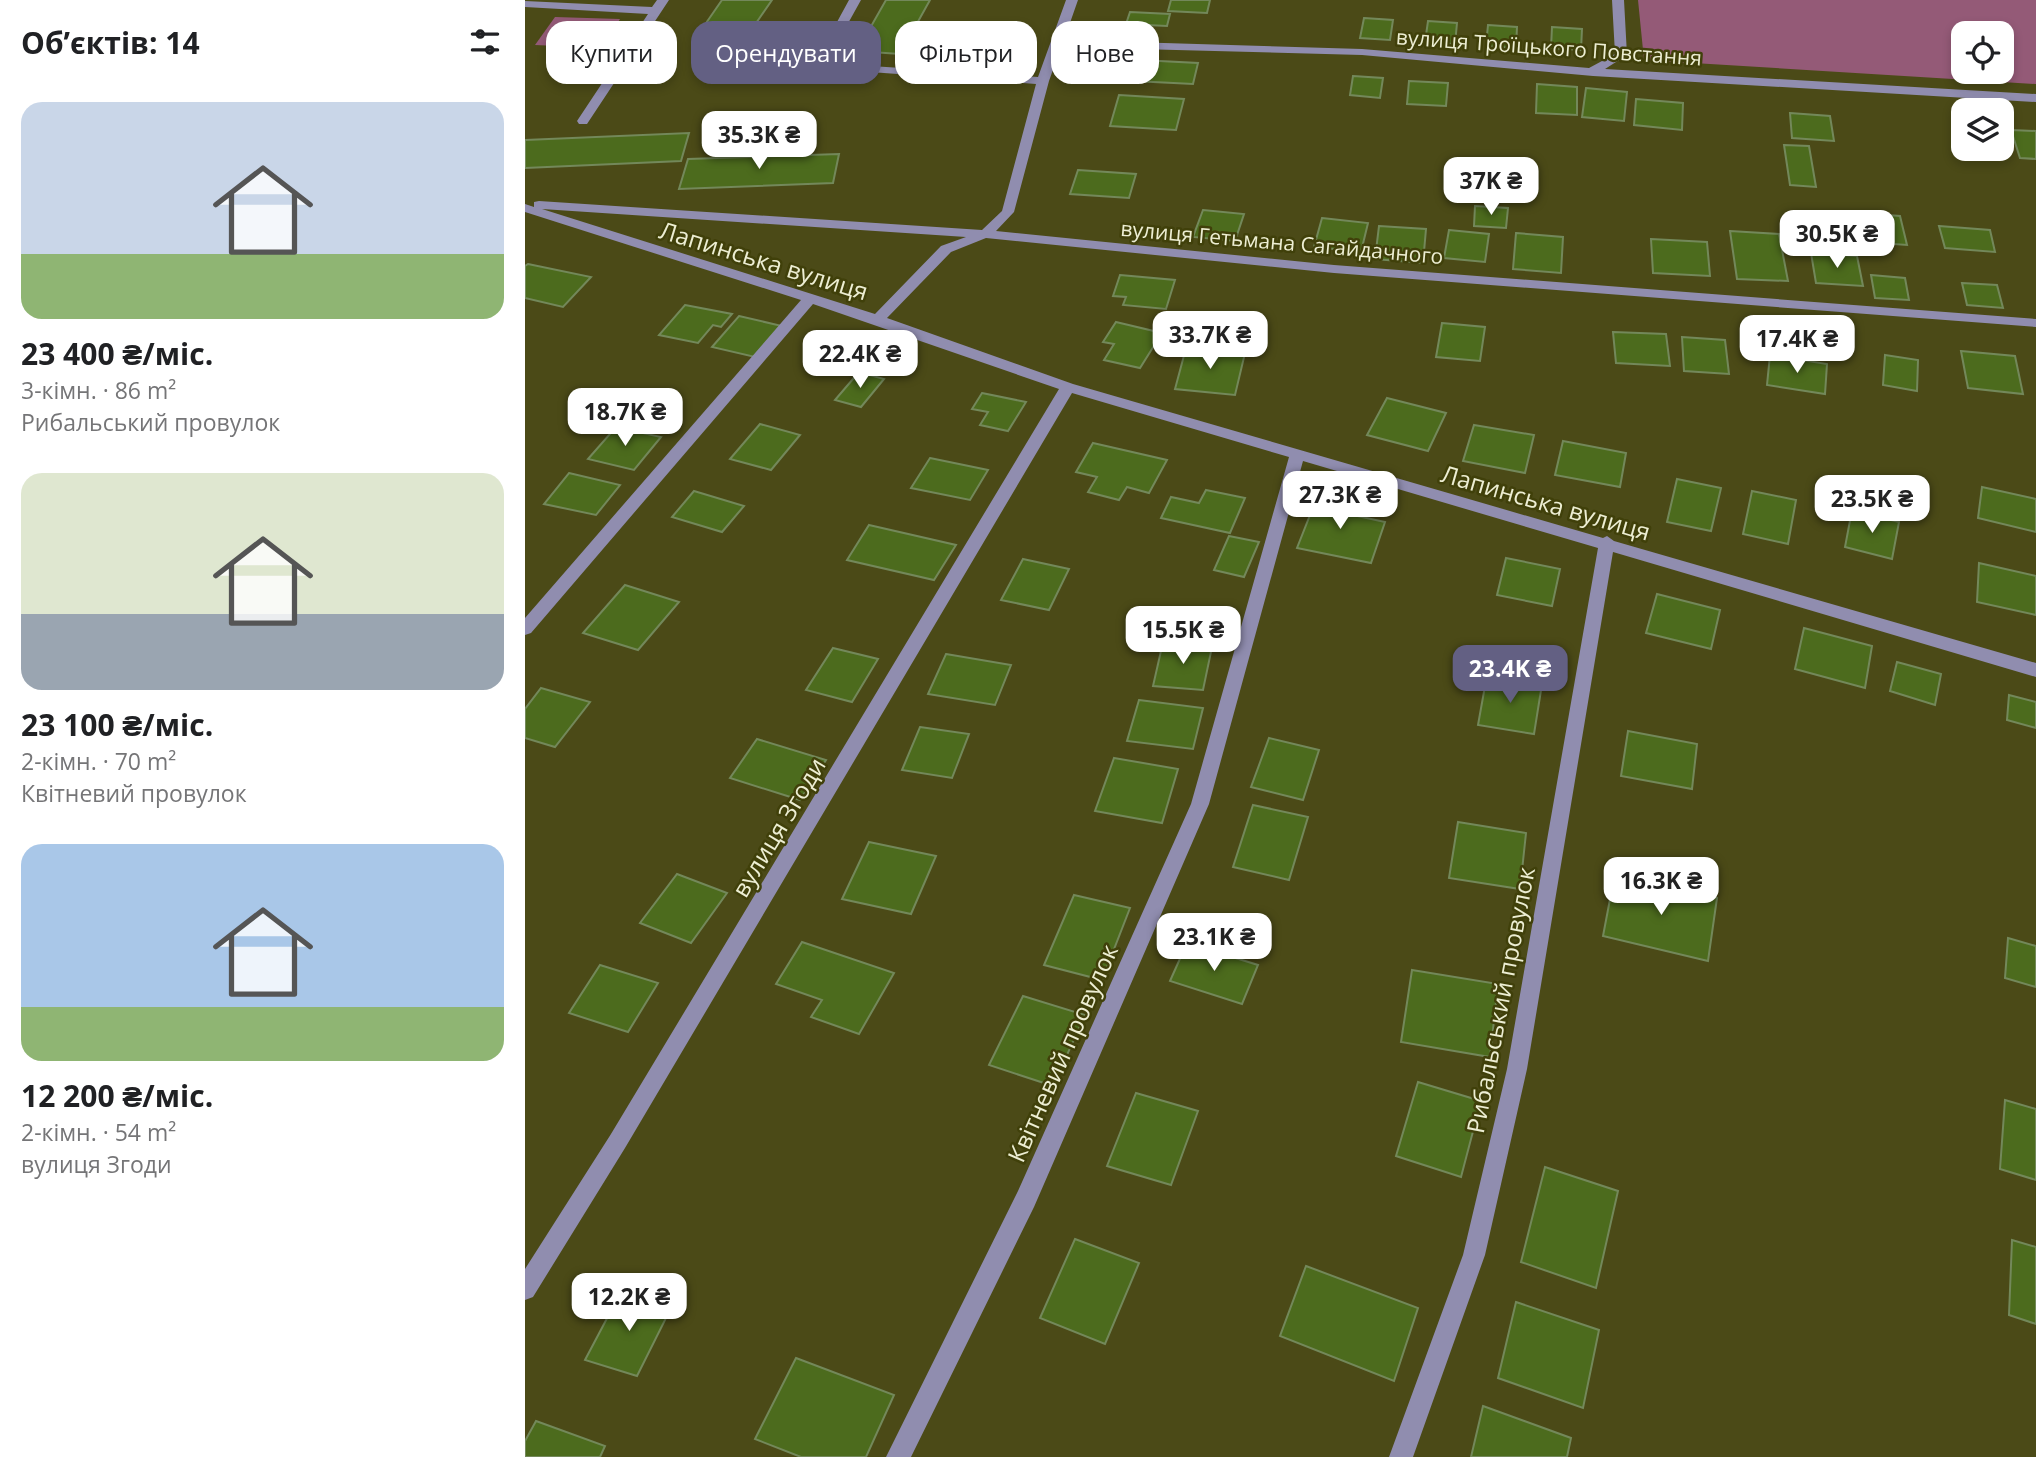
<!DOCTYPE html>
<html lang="uk">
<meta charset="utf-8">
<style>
body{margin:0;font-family:"Open Sans",sans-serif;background:#f6f6f6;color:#202124;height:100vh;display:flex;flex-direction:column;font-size:26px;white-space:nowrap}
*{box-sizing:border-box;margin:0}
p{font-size:23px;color:#757577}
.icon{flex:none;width:38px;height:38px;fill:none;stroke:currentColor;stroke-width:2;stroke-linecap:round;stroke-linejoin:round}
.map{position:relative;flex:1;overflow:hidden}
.drawer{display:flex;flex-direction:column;background:#fff;width:525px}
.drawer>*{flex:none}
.banner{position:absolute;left:21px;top:21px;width:665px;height:63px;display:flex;gap:14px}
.buttons{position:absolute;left:1426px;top:21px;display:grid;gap:14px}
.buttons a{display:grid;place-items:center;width:63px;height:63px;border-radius:14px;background:#fff;box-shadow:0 4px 10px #0003;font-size:35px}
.price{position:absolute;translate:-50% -60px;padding:0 16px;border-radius:14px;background:#fff;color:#222;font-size:23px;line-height:46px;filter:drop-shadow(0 2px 4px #0008)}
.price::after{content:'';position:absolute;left:50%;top:42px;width:21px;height:16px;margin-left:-10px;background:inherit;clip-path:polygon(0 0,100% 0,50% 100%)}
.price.current{background:#636083;color:#fff}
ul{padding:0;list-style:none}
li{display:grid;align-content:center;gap:14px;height:371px;padding:0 21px}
li span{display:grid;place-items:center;height:217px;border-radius:21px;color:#555}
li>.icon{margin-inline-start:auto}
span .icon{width:126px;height:126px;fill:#fffc;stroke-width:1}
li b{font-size:30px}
h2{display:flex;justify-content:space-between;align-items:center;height:84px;padding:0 21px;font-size:30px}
.tag{padding:0 24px;border-radius:21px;background:#fff;box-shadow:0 4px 10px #0003;font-size:24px;line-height:63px}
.tag.current{background:#636083;color:#fff}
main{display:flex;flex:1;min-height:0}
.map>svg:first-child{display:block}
</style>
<main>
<section class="drawer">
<h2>Об’єктів: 14<svg class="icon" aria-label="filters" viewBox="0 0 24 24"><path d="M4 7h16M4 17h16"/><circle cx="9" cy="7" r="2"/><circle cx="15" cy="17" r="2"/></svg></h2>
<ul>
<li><span style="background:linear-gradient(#c9d6e8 70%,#8fb573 0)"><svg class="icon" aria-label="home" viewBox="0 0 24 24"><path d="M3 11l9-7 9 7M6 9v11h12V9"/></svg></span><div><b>23 400 ₴/міс.</b><p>3-кімн. · 86 m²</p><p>Рибальський провулок</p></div></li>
<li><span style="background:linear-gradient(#dfe7d0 65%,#9aa5b1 0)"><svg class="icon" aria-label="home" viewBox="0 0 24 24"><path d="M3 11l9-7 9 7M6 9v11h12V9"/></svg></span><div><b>23 100 ₴/міс.</b><p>2-кімн. · 70 m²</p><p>Квітневий провулок</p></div></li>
<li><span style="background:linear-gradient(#a9c7e8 75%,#8fb573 0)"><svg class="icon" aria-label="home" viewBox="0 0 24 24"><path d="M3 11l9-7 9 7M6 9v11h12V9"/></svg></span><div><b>12 200 ₴/міс.</b><p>2-кімн. · 54 m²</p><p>вулиця Згоди</p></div></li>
</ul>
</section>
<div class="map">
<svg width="1511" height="1457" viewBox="0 0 1511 1457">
<rect width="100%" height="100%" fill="#4b4a17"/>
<g fill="#945a77" fill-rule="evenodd">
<path d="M1113 0H1511V84L1119 60ZM1438 33H1477V72H1438Z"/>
<polygon points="30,17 95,19 77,48 10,45"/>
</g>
<g fill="#4c6b1d" stroke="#73885a" stroke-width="2">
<polygon points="197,0 247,0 227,29 179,26"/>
<polygon points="361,0 405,0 375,54 332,51"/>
<polygon points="646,0 685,0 682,13 643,11"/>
<polygon points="605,12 645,14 642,26 601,24"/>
<polygon points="839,18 868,20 865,40 835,38"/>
<polygon points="903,21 932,23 930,44 900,42"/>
<polygon points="963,25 992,27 991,48 961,46"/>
<polygon points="1027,27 1057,29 1056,50 1026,48"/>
<polygon points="615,60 673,63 668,84 609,81"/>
<polygon points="828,76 858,78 855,98 825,95"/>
<polygon points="884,81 923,83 921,106 882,104"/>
<polygon points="1012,84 1052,87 1052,115 1011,113"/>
<polygon points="1061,88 1102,92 1099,121 1057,117"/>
<polygon points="594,95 659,99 651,130 585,126"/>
<polygon points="1111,99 1158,103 1157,130 1109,125"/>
<polygon points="1265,113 1305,116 1309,141 1267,138"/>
<polygon points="1486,130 1511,131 1511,159 1495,158"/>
<polygon points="164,133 156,161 0,168 0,140"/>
<polygon points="1259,145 1284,146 1291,187 1265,185"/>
<polygon points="314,154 308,183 154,189 163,159"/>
<polygon points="553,170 611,174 604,198 545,194"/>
<polygon points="950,206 983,208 981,228 949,226"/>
<polygon points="678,210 719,214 710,241 668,237"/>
<polygon points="1334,213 1375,216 1382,245 1340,242"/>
<polygon points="797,218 843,223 836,252 789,247"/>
<polygon points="854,226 901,229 898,263 850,259"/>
<polygon points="1414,226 1465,230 1470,252 1420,248"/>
<polygon points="924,230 964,234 960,262 919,258"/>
<polygon points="1205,231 1254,234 1263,281 1212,279"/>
<polygon points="991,233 1038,237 1036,273 988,269"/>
<polygon points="1126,239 1182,242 1185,276 1128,273"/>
<polygon points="1286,253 1332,256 1338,286 1291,283"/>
<polygon points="3,264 66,277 38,307 0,298 0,266"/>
<polygon points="595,275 650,280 641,309 598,305 601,297 588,296"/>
<polygon points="1346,275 1380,278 1384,300 1350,298"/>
<polygon points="1437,283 1472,285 1478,308 1442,305"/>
<polygon points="160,305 207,314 196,327 188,325 173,343 134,335"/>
<polygon points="214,316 257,326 230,357 187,347"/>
<polygon points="591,322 637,333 615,368 579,360 589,344 578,342"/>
<polygon points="917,323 960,327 955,361 911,357"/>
<polygon points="1088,332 1141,334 1145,366 1091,363"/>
<polygon points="1157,337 1200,340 1204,374 1159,371"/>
<polygon points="661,348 720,353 710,395 650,389"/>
<polygon points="1436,351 1490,356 1498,394 1443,388"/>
<polygon points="1245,355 1302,364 1300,394 1242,385"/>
<polygon points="1360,355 1393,360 1392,391 1358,385"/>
<polygon points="334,372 359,379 336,407 310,400"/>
<polygon points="457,393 501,402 483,431 455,425 463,412 447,409"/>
<polygon points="862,398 921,413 903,451 842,435"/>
<polygon points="235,424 275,435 246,470 205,459"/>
<polygon points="949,425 1009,435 1000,473 938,461"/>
<polygon points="91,427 136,437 109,470 63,459"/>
<polygon points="1038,441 1101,453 1095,487 1030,475"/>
<polygon points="568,443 642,460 624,493 602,487 594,500 563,492 572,477 551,472"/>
<polygon points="405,458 463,470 445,500 386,488"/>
<polygon points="44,473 95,485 71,515 19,504"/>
<polygon points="1152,479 1196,488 1186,531 1142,522"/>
<polygon points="1457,487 1511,499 1511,532 1453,518"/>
<polygon points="681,490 720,498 705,533 636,518 646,497 674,503"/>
<polygon points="169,491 219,506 197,532 147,517"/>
<polygon points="1227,491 1271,500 1263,544 1218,534"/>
<polygon points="790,492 820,498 814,512 860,522 846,563 772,548 789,505 786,504"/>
<polygon points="1327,510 1374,522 1367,559 1320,547"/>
<polygon points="344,525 431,545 409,580 322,560"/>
<polygon points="704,536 734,542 719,577 689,570"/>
<polygon points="981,558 1035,569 1027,606 972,595"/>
<polygon points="498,559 544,569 524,610 476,600"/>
<polygon points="1454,563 1511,576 1511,615 1452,602"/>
<polygon points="100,585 154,602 113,650 58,633"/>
<polygon points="1132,594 1195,610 1186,649 1121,633"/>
<polygon points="1279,628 1347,646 1340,688 1270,669"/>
<polygon points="638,642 687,647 678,690 628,686"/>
<polygon points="308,648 353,659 327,702 281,690"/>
<polygon points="421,654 486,665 470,705 403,694"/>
<polygon points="1372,662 1416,674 1410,705 1365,691"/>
<polygon points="962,675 1017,684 1009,734 953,725"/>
<polygon points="16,688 65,702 30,747 0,738 0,709"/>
<polygon points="1484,695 1511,702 1511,728 1482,720"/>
<polygon points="614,700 678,708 668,749 602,741"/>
<polygon points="395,727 444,734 427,778 377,770"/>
<polygon points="1103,731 1172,744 1167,789 1096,776"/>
<polygon points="744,738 794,750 778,800 726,787"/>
<polygon points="232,739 301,760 275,800 205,778"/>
<polygon points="589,758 653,769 637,823 570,811"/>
<polygon points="728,805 783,817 764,880 708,867"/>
<polygon points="933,822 1001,833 995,889 924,878"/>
<polygon points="344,842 411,856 386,914 317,899"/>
<polygon points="1090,873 1192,898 1183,961 1078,936"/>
<polygon points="152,874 202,893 166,943 115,923"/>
<polygon points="549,895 605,908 577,980 519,965"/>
<polygon points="1483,938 1511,946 1511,987 1480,978"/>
<polygon points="277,942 369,973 334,1034 286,1017 297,1000 251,984"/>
<polygon points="662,943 733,965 717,1004 645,981"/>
<polygon points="75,965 133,983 103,1032 44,1013"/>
<polygon points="887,970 973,984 965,1057 876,1042"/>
<polygon points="498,996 560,1015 528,1086 464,1065"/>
<polygon points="893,1082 956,1101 936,1177 871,1156"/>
<polygon points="611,1093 673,1111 646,1185 582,1166"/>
<polygon points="1480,1100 1511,1109 1511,1180 1475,1169"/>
<polygon points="1020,1167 1093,1191 1071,1288 996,1262"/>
<polygon points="550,1239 614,1263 580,1344 515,1318"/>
<polygon points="1487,1240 1511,1247 1511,1324 1484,1315"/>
<polygon points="781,1266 893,1308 869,1381 755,1336"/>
<polygon points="97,1290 148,1304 112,1376 60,1360"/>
<polygon points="991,1302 1074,1330 1058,1408 973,1378"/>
<polygon points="271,1358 369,1395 341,1457 276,1457 230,1439"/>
<polygon points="958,1406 1046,1438 1042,1457 946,1457"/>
<polygon points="11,1421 80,1446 75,1457 0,1457 0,1441"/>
</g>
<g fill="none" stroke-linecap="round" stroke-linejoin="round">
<g fill="#908daf" fill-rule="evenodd">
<polygon points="132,0 144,0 62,124 54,124 52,121 123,14 0,7 0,1 127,7"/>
<path d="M324 0H336L301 63 513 77 541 0H553L539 40 837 49 1064 68 1090 54 1087 0H1099L1102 55 1080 69 1511 94V102L1068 76 837 55 536 47 524 81 489 212 471 231 809 265 1511 319V327L809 273 461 238 426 252 362 318 548 384 1078 538 1082 536 1089 541 1511 663V677L1088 552 1002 1069 960 1255 888 1457H864L938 1255 982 1069 1073 548 778 461 684 804 509 1207 386 1457H361L493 1191 666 804 764 457 547 393 100 1148 8 1297 0 1300V1269L86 1134 534 389 288 304 6 633 0 635V618L276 300 0 212V204L9 207V202L14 201 457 230 477 211 511 84 290 68 288 66ZM17 209 441 237 416 246 350 314Z"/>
</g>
</g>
<g text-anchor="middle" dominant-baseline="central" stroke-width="5" stroke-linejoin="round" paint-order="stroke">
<g font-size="21" fill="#edeed3" stroke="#40400a">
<text transform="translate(1024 47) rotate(4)">вулиця Троїцького Повстання</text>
<text transform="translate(757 242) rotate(5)">вулиця Гетьмана Сагайдачного</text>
</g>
<g font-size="24" fill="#edeed3" stroke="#40400a">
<text transform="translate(239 260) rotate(17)">Лапинська вулиця</text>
<text transform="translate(1021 502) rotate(16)">Лапинська вулиця</text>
<text transform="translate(253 827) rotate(-59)">вулиця Згоди</text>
<text transform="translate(975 1000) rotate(-79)">Рибальський провулок</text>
<text transform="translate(537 1053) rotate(-66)">Квітневий провулок</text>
</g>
</g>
</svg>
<div class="buttons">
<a><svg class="icon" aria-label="locate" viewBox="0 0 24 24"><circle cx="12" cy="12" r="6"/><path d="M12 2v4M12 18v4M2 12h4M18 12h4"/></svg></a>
<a><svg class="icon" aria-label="layers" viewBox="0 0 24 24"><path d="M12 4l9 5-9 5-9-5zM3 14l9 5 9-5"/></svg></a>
</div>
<b class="price" style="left:234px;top:171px">35.3K ₴</b>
<b class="price" style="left:966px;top:217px">37K ₴</b>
<b class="price" style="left:1312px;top:270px">30.5K ₴</b>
<b class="price" style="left:685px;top:371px">33.7K ₴</b>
<b class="price" style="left:1272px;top:375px">17.4K ₴</b>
<b class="price" style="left:335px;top:390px">22.4K ₴</b>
<b class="price" style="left:100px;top:448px">18.7K ₴</b>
<b class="price" style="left:815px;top:531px">27.3K ₴</b>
<b class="price" style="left:1347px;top:535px">23.5K ₴</b>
<b class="price" style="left:658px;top:666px">15.5K ₴</b>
<b class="price current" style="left:985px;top:705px">23.4K ₴</b>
<b class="price" style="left:1136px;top:917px">16.3K ₴</b>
<b class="price" style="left:689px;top:973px">23.1K ₴</b>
<b class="price" style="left:104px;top:1333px">12.2K ₴</b>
<div class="banner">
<a class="tag">Купити</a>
<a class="tag current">Орендувати</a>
<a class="tag">Фільтри</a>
<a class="tag">Нове</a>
</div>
</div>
</main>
